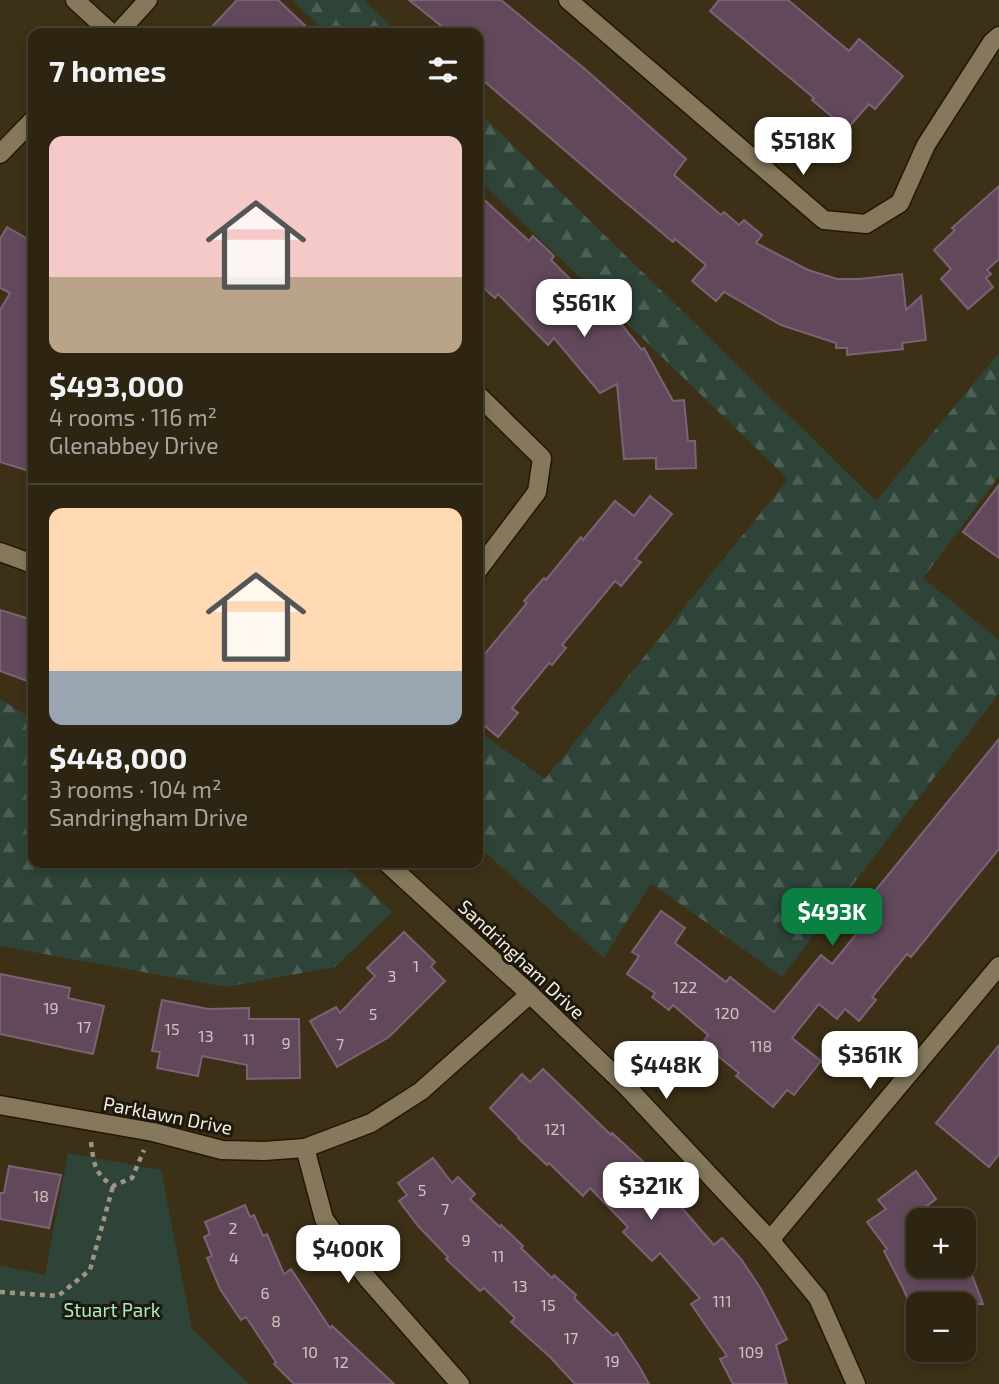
<!DOCTYPE html>
<meta charset="utf-8">
<style>
body{margin:0;font-family:"Exo 2",sans-serif;background:#352c1a;color:#f1f3f6;height:100vh;display:flex;flex-direction:column;font-size:26px;white-space:nowrap}
*{box-sizing:border-box;margin:0}
p{font-size:23px;color:#a7a49f}
.icon{flex:none;width:38px;height:38px;fill:none;stroke:currentColor;stroke-width:2;stroke-linecap:round;stroke-linejoin:round}
.map{position:relative;flex:1;overflow:hidden}
.side{position:absolute;left:28px;top:28px;width:455px;height:840px;display:flex;flex-direction:column;background:#2d2411;border-radius:14px;box-shadow:0 4px 10px #0003,0 0 0 2px #484131}
.side>*{flex:none}
.fabs{position:absolute;left:906px;top:1208px;display:grid;gap:14px}
.fabs a{display:grid;place-items:center;width:70px;height:70px;border-radius:14px;background:#2d2411;box-shadow:0 4px 10px #0003,0 0 0 2px #484131;font-size:35px}
.price{position:absolute;translate:-50% -60px;padding:0 16px;border-radius:14px;background:#fff;color:#222;font-size:23px;line-height:46px;filter:drop-shadow(0 2px 4px #0008)}
.price::after{content:'';position:absolute;left:50%;top:42px;width:21px;height:16px;margin-left:-10px;background:inherit;clip-path:polygon(0 0,100% 0,50% 100%)}
.price.on{background:#0b8043;color:#fff}
ul{padding:0;list-style:none}
li{display:grid;align-content:center;gap:14px;height:371px;padding:0 21px}
li+li{border-top:2px solid #484131}
li span{display:grid;place-items:center;height:217px;border-radius:14px;color:#555}
li>.icon{margin-inline-start:auto}
span .icon{width:126px;height:126px;fill:#fffc;stroke-width:1}
li b{font-size:30px}
h2{display:flex;justify-content:space-between;align-items:center;height:84px;padding:0 21px;font-size:30px}
.map>svg:first-child{display:block}
</style>
<div class="map">
<svg width="999" height="1384" viewBox="0 0 999 1384">
<defs>
<pattern id="forest-firs" width="22" height="20" patternUnits="userSpaceOnUse" patternTransform="scale(1.75)"><rect width="22" height="20" fill="#2f4439"/><path d="M5 1l3.5 6h-7zM16 11l3.5 6h-7z" fill="#4e5f55"/></pattern>
</defs>
<rect width="100%" height="100%" fill="#3c3017"/>
<g fill="url(#forest-firs)">
<polygon points="292,0 364,0 398,33 327,33"/>
<polygon points="478,111 876,501 999,353 999,476 923,578 999,640 999,693 782,977 651,883 604,958 478,846 478,731 545,779 788,479 478,179"/>
<polygon points="0,699 33,719 33,863 342,863 392,912 335,967 226,987 0,946"/>
</g>
<polygon fill="#2f4439" points="68,1153 161,1170 192,1329 249,1384 0,1384 0,1265 45,1275"/>
<g fill="#61495b" stroke="#7c6275" stroke-width="2">
<polygon points="237,0 278,0 313,33 206,33"/>
<polygon points="409,0 501,0 586,70 686,159 674,175 721,215 724,212 739,225 744,220 762,235 756,243 808,270 837,279 860,279 902,274 906,310 921,296 926,340 902,343 903,349 847,355 847,348 836,348 836,343 781,325 724,292 716,301 692,281 706,265 675,239 673,242 624,201 478,76 478,33 450,33"/>
<polygon points="719,0 788,0 849,51 859,39 903,76 875,109 869,104 847,129 812,100 814,98 710,11"/>
<polygon points="999,186 999,259 987,270 991,274 986,278 993,287 968,309 941,279 951,269 934,250 955,230 952,228"/>
<polygon points="478,194 529,241 533,236 554,256 551,260 580,289 583,286 614,317 615,316 642,350 644,348 673,401 684,400 688,441 695,441 696,468 656,469 656,458 624,459 617,384 600,393 554,338 548,345 498,294 495,298 478,283"/>
<polygon points="7,227 33,242 33,457 29,471 0,462 0,310 10,293 0,288 0,239"/>
<polygon points="999,485 999,558 963,532"/>
<polygon points="650,496 672,514 635,559 641,562 621,586 615,581 562,645 566,648 552,665 549,663 512,708 518,713 498,737 478,720 478,662 527,603 524,601 544,578 546,580 581,537 583,540 615,501 634,516"/>
<polygon points="0,610 33,620 33,683 0,671"/>
<polygon points="999,739 999,849 911,957 907,954 872,997 876,1000 859,1021 845,1009 837,1019 819,1004 792,1038 821,1061 794,1095 787,1090 773,1107 736,1076 739,1073 702,1043 708,1035 673,1005 669,1010 652,997 655,993 627,974 639,956 632,952 661,911 685,928 675,943 726,982 730,977 774,1012 821,955 832,964 867,921 857,913"/>
<polygon points="404,932 435,962 431,967 445,981 389,1037 337,1067 310,1021 336,1007 340,1013 375,976 367,968"/>
<polygon points="0,974 70,988 68,998 104,1006 93,1054 0,1034"/>
<polygon points="162,1000 208,1009 249,1008 249,1019 299,1019 300,1078 247,1079 247,1065 202,1056 198,1076 157,1068 160,1052 152,1051"/>
<polygon points="999,1045 999,1154 989,1167 936,1123"/>
<polygon points="543,1069 611,1135 612,1133 688,1203 682,1208 714,1245 722,1238 741,1259 761,1289 787,1339 776,1345 787,1384 733,1384 720,1359 727,1356 691,1304 700,1298 660,1253 652,1261 623,1232 628,1227 590,1188 583,1196 549,1163 547,1165 518,1138 519,1137 490,1108 522,1074 530,1082"/>
<polygon points="433,1158 452,1183 458,1177 475,1194 470,1199 500,1227 501,1225 523,1246 521,1248 552,1278 554,1275 576,1295 574,1298 613,1336 617,1333 639,1366 649,1384 575,1384 550,1357 511,1322 515,1318 484,1288 480,1291 446,1259 448,1257 419,1227 399,1201 407,1195 398,1183"/>
<polygon points="9,1166 61,1175 49,1228 0,1219 0,1193 4,1193"/>
<polygon points="916,1171 936,1199 919,1212 919,1265 968,1265 983,1304 910,1304 902,1286 884,1251 887,1249 867,1222 886,1209 878,1200"/>
<polygon points="245,1205 250,1217 254,1215 263,1236 267,1234 284,1274 291,1269 330,1328 332,1326 394,1384 294,1384 274,1364 276,1362 246,1317 241,1320 220,1289 207,1258 212,1256 204,1237 210,1234 205,1222"/>
</g>
<g fill="none" stroke-linecap="round" stroke-linejoin="round">
<defs>
<g id="street">
<polyline points="75,0 111,33"/>
<polyline points="568,0 824,220 866,224 900,203 926,145 992,42 999,36"/>
<polyline points="118,33 148,0"/>
<polyline points="0,154 33,120"/>
<polyline points="478,395 542,458 537,492 478,570"/>
<polyline points="0,552 33,564"/>
<polyline points="387,863 530,994 626,1086 770,1240 818,1298 856,1384"/>
<polyline points="0,1105 153,1132 222,1150 264,1151 305,1148 371,1123 421,1091 530,994"/>
<polyline points="305,1148 324,1219 367,1278 460,1384"/>
<polyline points="770,1240 999,966"/>
</g>
</defs>
<use href="#street" stroke="#231801" stroke-width="21"/>
<g stroke="#9e9481" stroke-width="4.5" stroke-dasharray="5 5" stroke-linecap="butt">
<path d="M91 1142C94 1164 94 1173 113 1186L132 1178 144 1150"/>
<polyline points="0,1292 58,1296 90,1270 113,1186"/>
</g>
<use href="#street" stroke="#85785c" stroke-width="18"/>
</g>
<g text-anchor="middle" dominant-baseline="central" stroke-width="6" stroke-linejoin="round" paint-order="stroke">
<g font-size="16" fill="#d1c6bf">
<text x="416" y="965">1</text>
<text x="392" y="975">3</text>
<text x="685" y="986">122</text>
<text x="51" y="1007">19</text>
<text x="727" y="1012">120</text>
<text x="373" y="1013">5</text>
<text x="84" y="1026">17</text>
<text x="172" y="1028">15</text>
<text x="206" y="1035">13</text>
<text x="249" y="1038">11</text>
<text x="286" y="1042">9</text>
<text x="340" y="1043">7</text>
<text x="761" y="1045">118</text>
<text x="555" y="1128">121</text>
<text x="422" y="1189">5</text>
<text x="41" y="1195">18</text>
<text x="445" y="1208">7</text>
<text x="233" y="1227">2</text>
<text x="466" y="1239">9</text>
<text x="498" y="1255">11</text>
<text x="234" y="1257">4</text>
<text x="520" y="1285">13</text>
<text x="265" y="1292">6</text>
<text x="722" y="1300">111</text>
<text x="548" y="1304">15</text>
<text x="276" y="1320">8</text>
<text x="571" y="1337">17</text>
<text x="310" y="1351">10</text>
<text x="751" y="1351">109</text>
<text x="612" y="1360">19</text>
<text x="341" y="1361">12</text>
</g>
<g font-size="19" fill="#f6efe0" stroke="#1e190e">
<text transform="translate(522 959) rotate(43)">Sandringham Drive</text>
<text transform="translate(168 1115) rotate(11)">Parklawn Drive</text>
</g>
<g font-size="19" fill="#a8ebcb" stroke="#1e190e">
<text x="112" y="1309">Stuart Park</text>
</g>
</g>
</svg>
<div class="fabs">
<a>+</a>
<a>−</a>
</div>
<b class="price" style="left:803px;top:177px">$518K</b>
<b class="price" style="left:584px;top:339px">$561K</b>
<b class="price on" style="left:832px;top:948px">$493K</b>
<b class="price" style="left:870px;top:1091px">$361K</b>
<b class="price" style="left:666px;top:1101px">$448K</b>
<b class="price" style="left:651px;top:1222px">$321K</b>
<b class="price" style="left:348px;top:1285px">$400K</b>
<section class="side">
<h2>7 homes<svg class="icon" aria-label="filters" viewBox="0 0 24 24"><path d="M4 7h16M4 17h16"/><circle cx="9" cy="7" r="2"/><circle cx="15" cy="17" r="2"/></svg></h2>
<ul>
<li><span style="background:linear-gradient(#f6c9c9 65%,#b9a48a 0)"><svg class="icon" aria-label="home" viewBox="0 0 24 24"><path d="M3 11l9-7 9 7M6 9v11h12V9"/></svg></span><div><b>$493,000</b><p>4 rooms · 116 m²</p><p>Glenabbey Drive</p></div></li>
<li><span style="background:linear-gradient(#ffd9b3 75%,#9aa5b1 0)"><svg class="icon" aria-label="home" viewBox="0 0 24 24"><path d="M3 11l9-7 9 7M6 9v11h12V9"/></svg></span><div><b>$448,000</b><p>3 rooms · 104 m²</p><p>Sandringham Drive</p></div></li>
</ul>
</section>
</div>
